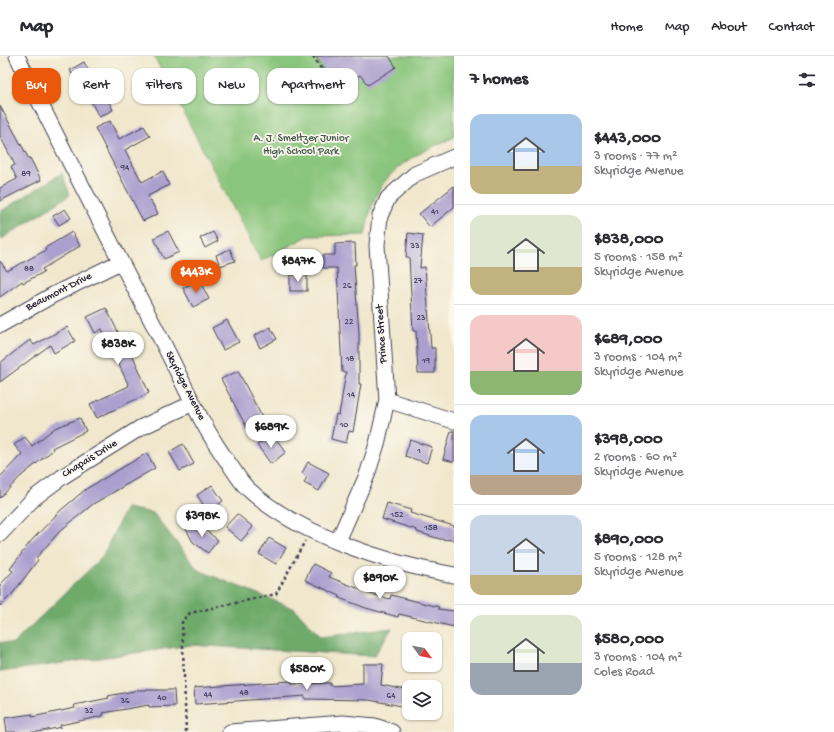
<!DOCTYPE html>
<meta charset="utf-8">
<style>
body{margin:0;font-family:"Gochi Hand",sans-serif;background:#f7f7f7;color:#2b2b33;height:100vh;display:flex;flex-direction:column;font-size:15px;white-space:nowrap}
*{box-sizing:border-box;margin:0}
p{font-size:13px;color:#7c7c81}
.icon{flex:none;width:22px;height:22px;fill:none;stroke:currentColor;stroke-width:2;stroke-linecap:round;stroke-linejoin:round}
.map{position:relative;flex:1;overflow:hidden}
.sheet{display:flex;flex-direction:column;background:#fff;width:380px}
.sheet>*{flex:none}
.guide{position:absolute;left:12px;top:12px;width:380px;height:36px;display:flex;gap:8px}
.needle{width:26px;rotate:122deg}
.fabs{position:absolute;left:402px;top:576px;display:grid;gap:8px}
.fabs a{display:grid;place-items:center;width:40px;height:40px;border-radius:8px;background:#fff;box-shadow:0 1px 3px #0004;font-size:20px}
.price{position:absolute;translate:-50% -34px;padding:0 9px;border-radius:14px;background:#fff;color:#222;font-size:13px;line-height:26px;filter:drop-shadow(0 1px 2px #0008)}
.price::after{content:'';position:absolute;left:50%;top:24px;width:12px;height:9px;margin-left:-6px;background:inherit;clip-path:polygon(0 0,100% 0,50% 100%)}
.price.current{background:#ea580c;color:#fff}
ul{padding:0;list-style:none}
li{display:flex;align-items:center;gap:12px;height:100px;padding:0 16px}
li+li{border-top:1px solid #e1e1e2}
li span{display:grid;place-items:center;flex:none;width:112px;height:80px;border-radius:12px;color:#555}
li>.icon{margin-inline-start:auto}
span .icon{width:48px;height:48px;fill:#fffc;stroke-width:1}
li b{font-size:17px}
h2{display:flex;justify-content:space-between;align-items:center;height:48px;padding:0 16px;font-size:17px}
.pill{padding:0 14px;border-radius:12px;background:#fff;box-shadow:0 1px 3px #0004;font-size:14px;line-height:36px}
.pill.current{background:#ea580c;color:#fff}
header{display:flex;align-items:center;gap:24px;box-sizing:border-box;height:56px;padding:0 20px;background:#fff;border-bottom:1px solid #e1e1e2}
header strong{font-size:19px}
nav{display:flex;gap:22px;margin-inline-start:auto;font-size:14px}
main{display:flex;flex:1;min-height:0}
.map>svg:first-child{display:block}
</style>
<header>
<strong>Map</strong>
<nav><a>Home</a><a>Map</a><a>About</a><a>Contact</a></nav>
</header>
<main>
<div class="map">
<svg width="454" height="676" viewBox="0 0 454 676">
<rect width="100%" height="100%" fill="#fbf7ec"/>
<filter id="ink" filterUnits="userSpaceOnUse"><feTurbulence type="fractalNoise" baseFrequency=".025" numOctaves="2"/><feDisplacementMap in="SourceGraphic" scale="8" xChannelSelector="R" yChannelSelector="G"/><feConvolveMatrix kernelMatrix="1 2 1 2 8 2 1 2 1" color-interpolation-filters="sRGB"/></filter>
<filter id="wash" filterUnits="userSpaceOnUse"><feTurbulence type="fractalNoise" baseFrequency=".012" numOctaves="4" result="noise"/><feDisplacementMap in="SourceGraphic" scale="16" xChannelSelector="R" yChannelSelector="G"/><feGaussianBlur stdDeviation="0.9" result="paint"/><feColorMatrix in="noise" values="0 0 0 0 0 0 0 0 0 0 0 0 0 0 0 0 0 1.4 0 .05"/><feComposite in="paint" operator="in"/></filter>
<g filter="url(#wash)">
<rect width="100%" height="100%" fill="#f0e7cc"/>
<path fill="#89c57b" stroke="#56745b" d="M154 0H454V81C401 105 375 117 365 179L308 180 261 205Z"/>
<g fill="#6eaa6b" stroke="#486653">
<polygon points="62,117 70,139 0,184 0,156"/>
<polygon points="126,452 153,457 198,514 295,553 321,581 392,572 374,600 191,589 0,616 0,586 13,588 102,501"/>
</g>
<g id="blocks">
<g fill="#ab9fcf">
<polygon points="316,0 389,0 396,11 368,29 360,19 338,34"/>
<polygon points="84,6 98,32 101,30 113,54 99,61 83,30 79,32 70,14"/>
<polygon points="0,50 29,103 30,102 41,124 0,145 0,132 17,123 11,111 15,109 0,80"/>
<polygon points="110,65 119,83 144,70 150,80 125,94 142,126 163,115 169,129 148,140 158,158 143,165 95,72"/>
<polygon points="454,130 454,151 430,171 419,158"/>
<polygon points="65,153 71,162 59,169 53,160"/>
<polygon points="168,175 179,196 164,203 154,182"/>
<polygon points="72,176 80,190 42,213 44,216 23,227 22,225 0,241 0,205 7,215 46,194 45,192"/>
<polygon points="213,176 218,185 205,192 200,182"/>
<polygon points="408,177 423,179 420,212 425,211 431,292 435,292 435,317 418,317 416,275 413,275 409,201 406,201"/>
<polygon points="355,187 356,209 354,209 359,277 359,328 361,328 353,376 349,375 346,387 331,383 336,358 339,359 346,316 342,316 337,212 323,212 323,199 335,199 335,188"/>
<polygon points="230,193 235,205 220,210 216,199"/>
<rect x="290" y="219" width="17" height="16"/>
<polygon points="199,224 209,243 193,251 183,232"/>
<polygon points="106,252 119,278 123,277 149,337 97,362 90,348 129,330 102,273 95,277 87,261"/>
<polygon points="227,264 239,286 223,294 212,272"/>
<polygon points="67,271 75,285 54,297 50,289 0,326 0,307 30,284 34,289"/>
<polygon points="270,271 277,283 260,292 254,280"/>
<polygon points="238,315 264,365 248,374 221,323"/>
<polygon points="80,362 86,375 52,392 53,394 20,421 0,442 0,421 22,398 14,389 25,381 32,390 55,372"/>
<polygon points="451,375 454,375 454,406 443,403"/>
<polygon points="272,378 286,396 271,408 257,389"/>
<polygon points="410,384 432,391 427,407 405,400"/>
<polygon points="183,388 194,408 180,415 169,396"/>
<polygon points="147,397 155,412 93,448 60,475 36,502 38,504 13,537 0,550 0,529 13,515 10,513 31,485 61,454 86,433"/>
<polygon points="308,406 329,417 319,435 304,427 307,421 302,417"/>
<polygon points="212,429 223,445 208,456 197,439"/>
<polygon points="387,447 411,454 410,457 454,470 454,484 440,483 417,476 417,474 382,463"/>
<polygon points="237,458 253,471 241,485 225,471"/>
<polygon points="196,467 218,484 208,497 193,486 186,473"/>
<polygon points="269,482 286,492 276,508 259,498"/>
<polygon points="313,508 331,517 329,521 367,536 367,537 390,543 391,539 439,551 438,553 454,555 454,571 399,558 398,561 366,552 339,542 340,540 305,524"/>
<polygon points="363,608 383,608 381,629 406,634 402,650 369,644 305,643 305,640 195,648 194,632 291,625 292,628 330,627 330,630 363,628"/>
<polygon points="139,634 174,634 175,650 149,651 149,649 103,657 103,660 60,669 61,671 38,676 7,676 5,662 32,658 32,661 75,652 74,649 109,642 108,640"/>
</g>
</g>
</g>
<g filter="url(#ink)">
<use href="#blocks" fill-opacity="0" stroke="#414051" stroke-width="1"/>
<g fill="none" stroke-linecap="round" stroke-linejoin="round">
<defs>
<g id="minor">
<path d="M17 0C63 95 112 189 161 283 183 325 201 370 230 409 235 416 240 425 247 432 295 478 389 508 454 519"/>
<polyline points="0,269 53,239 120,206"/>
<polyline points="387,344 454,365"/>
<polyline points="0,478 34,442 62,421 140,372 193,347"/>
<polyline points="338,485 367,419 377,388 387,344 377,189 380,160 388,142 415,118 454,101"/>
<polyline points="230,676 343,667 375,670 392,676"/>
</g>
</defs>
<use href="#minor" stroke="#414051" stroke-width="17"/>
<g stroke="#414051" stroke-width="2.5" stroke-dasharray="3 3" stroke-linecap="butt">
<polyline points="313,0 335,35 345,45"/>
<polyline points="186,676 182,565 190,557 276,538 305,485"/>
</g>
<use href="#minor" stroke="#fff" stroke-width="15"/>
</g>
</g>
<g text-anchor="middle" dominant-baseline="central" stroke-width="3.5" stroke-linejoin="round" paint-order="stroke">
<g font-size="9" fill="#444160">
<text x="125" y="112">94</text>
<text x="26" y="118">89</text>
<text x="435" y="156">41</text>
<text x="415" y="190">33</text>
<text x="29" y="213">88</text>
<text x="418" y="225">27</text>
<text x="347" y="230">26</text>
<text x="421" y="262">23</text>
<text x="349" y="266">22</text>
<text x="350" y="303">18</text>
<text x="426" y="305">19</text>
<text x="351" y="339">14</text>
<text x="344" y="369">10</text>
<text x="419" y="395">1</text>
<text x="397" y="459">152</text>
<text x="431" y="472">158</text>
<text x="244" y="637">48</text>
<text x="208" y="639">44</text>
<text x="391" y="640">64</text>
<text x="162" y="642">40</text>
<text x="125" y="645">36</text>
<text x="89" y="655">32</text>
</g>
<g font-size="11" fill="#465b51" stroke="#fbf7ec">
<text x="301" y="83">A. J. Smeltzer Junior<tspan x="301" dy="13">High School Park</tspan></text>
</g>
<g font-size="11" fill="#22223b" stroke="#fbf7ec">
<text transform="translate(59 236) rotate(-27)">Beaumont Drive</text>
<text transform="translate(382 278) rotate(-94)">Prince Street</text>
<text transform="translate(185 330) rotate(63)">Skyridge Avenue</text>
<text transform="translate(90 403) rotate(-32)">Chapais Drive</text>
</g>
</g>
</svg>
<div class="fabs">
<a><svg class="needle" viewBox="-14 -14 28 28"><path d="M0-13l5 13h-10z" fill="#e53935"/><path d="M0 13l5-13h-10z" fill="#7c7c81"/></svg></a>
<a><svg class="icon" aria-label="layers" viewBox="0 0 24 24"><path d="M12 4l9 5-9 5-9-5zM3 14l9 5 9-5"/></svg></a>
</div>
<b class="price" style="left:298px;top:227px">$847K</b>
<b class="price current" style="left:196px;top:238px">$443K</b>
<b class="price" style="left:118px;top:310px">$838K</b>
<b class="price" style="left:271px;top:393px">$689K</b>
<b class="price" style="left:202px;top:482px">$398K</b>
<b class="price" style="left:380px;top:544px">$890K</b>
<b class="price" style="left:307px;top:635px">$580K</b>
<div class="guide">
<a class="pill current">Buy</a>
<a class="pill">Rent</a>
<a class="pill">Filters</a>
<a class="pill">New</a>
<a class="pill">Apartment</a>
</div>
</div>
<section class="sheet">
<h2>7 homes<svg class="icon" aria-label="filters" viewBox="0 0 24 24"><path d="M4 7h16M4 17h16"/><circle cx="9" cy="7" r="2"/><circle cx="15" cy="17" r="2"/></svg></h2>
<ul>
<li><span style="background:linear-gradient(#a9c7e8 65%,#c2b280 0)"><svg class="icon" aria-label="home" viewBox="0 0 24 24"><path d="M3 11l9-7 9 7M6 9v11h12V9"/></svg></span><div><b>$443,000</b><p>3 rooms · 77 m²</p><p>Skyridge Avenue</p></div></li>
<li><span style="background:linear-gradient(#dfe7d0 65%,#c2b280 0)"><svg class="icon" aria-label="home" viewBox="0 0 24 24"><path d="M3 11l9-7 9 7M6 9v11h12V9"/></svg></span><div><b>$838,000</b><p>5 rooms · 158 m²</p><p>Skyridge Avenue</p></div></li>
<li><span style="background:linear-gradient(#f6c9c9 70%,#8fb573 0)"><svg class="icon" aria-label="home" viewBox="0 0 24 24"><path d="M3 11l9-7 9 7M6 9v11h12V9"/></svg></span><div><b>$689,000</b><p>3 rooms · 104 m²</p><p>Skyridge Avenue</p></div></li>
<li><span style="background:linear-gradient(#a9c7e8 75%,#b9a48a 0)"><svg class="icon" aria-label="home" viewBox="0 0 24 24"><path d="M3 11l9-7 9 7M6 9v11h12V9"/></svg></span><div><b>$398,000</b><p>2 rooms · 60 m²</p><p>Skyridge Avenue</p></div></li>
<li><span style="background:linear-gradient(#c9d6e8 75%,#c2b280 0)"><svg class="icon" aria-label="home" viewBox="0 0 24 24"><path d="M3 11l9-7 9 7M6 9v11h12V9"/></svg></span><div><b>$890,000</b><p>5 rooms · 128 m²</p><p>Skyridge Avenue</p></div></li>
<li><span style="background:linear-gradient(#dfe7d0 60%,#9aa5b1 0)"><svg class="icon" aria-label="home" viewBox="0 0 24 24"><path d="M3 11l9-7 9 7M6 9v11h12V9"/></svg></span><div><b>$580,000</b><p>3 rooms · 104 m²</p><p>Coles Road</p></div></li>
</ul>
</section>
</main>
